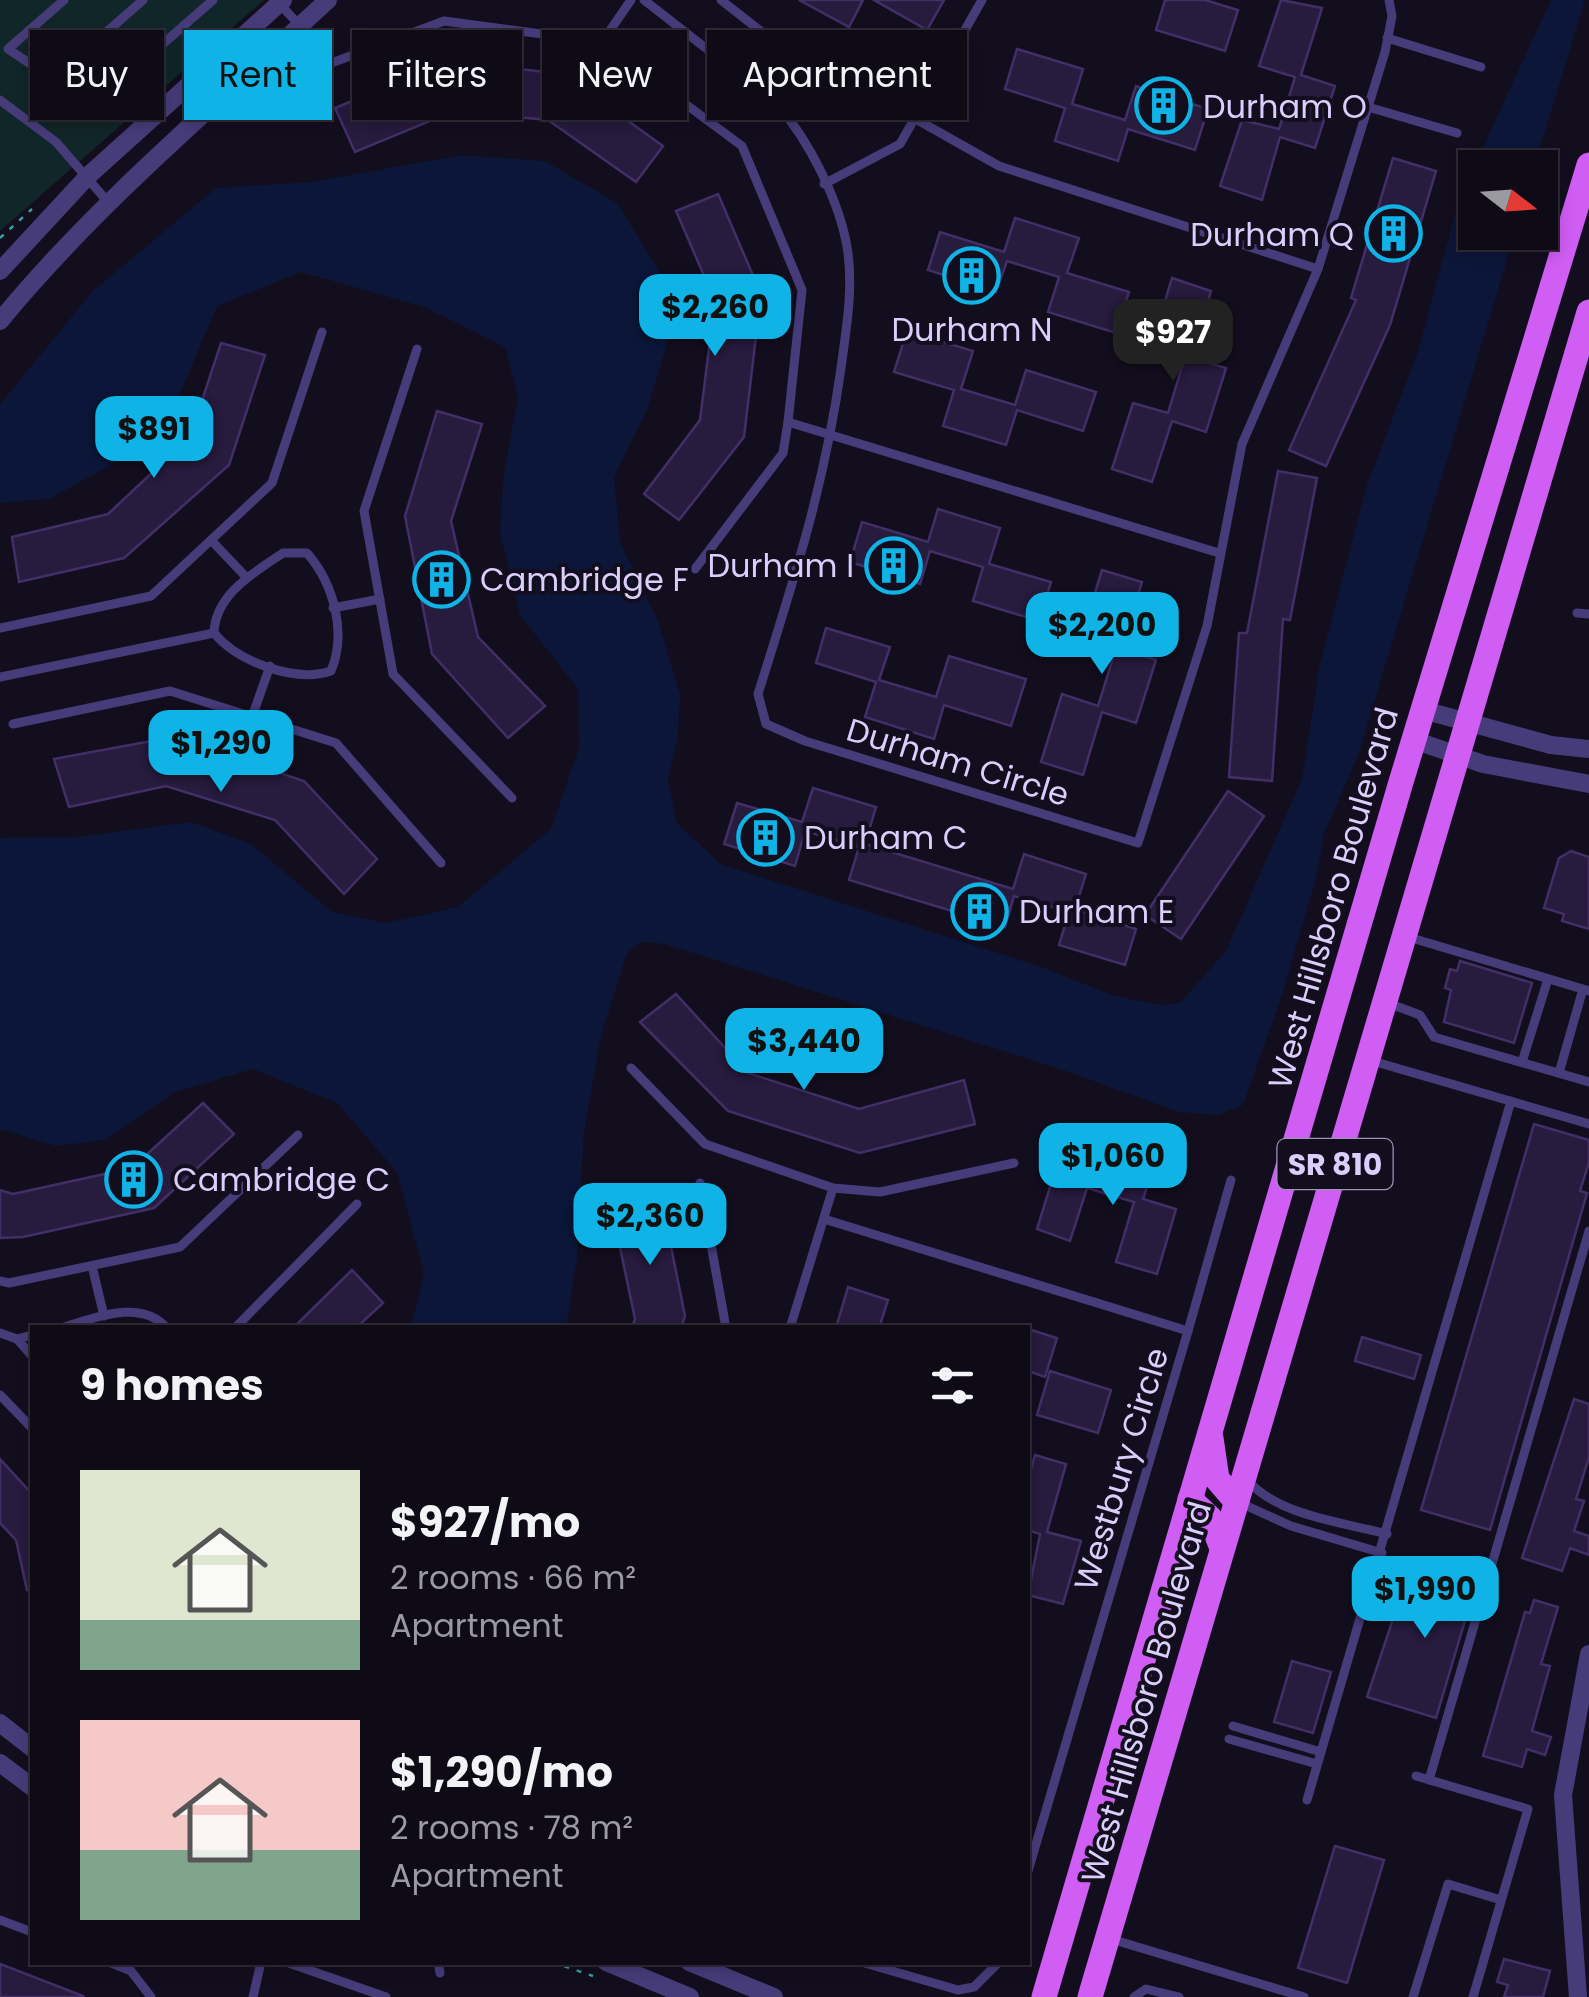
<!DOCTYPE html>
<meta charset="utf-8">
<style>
body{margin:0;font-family:Poppins,sans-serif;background:#1c1823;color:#f1f3f6;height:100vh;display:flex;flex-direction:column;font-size:38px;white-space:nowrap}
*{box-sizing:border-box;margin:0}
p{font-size:32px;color:#9b9aa1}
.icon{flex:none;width:55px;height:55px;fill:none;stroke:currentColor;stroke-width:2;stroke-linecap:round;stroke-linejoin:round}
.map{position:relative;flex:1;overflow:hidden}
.drawer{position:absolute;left:30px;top:1325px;width:1000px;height:640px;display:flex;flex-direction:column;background:#0e0a16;border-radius:0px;box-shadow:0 5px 15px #0003,0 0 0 2px #2e2b35}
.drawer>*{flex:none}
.banner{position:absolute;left:30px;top:30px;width:1000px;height:90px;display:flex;gap:20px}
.needle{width:65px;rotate:107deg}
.controls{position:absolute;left:1458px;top:150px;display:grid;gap:20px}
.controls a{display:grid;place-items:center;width:100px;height:100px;border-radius:0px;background:#0e0a16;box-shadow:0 5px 15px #0003,0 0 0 2px #2e2b35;font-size:50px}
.price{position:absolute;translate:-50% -85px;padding:0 22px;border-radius:20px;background:#10b3e6;color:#111;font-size:32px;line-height:65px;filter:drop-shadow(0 2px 5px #0008)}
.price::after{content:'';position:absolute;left:50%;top:60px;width:30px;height:22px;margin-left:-15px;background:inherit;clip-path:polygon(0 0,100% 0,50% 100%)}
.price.current{background:#222;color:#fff}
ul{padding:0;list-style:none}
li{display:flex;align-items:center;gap:30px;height:250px;padding:0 50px}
li span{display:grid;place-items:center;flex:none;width:280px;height:200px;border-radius:0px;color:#555}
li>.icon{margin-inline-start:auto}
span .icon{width:120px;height:120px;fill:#fffc;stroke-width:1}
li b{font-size:42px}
h2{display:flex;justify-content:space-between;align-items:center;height:120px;padding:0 50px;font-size:42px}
.tag{padding:0 35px;border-radius:0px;background:#0e0a16;box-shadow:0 5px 15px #0003,0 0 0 2px #2e2b35;font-size:35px;line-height:90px}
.tag.current{background:#10b3e6;color:#111}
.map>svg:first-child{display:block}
</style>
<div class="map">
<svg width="1589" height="1997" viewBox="0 0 1589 1997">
<rect width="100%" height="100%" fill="#130e1e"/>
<polygon fill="#112628" points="0,0 264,0 0,231"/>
<polygon fill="#0c1639" points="1551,0 1585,0 1534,167 1475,168 1475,232 1515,233 1358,756 1323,836 1318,871 1282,995 1243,1105 1218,1115 1179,1112 1063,1070 665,944 642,942 627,953 601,1036 584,1132 577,1258 566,1328 411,1327 424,1273 397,1172 337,1103 253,1069 175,1092 105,1140 56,1146 0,1129 0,838 76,837 191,822 251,844 332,912 386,923 458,907 551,829 579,748 578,689 520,615 500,532 504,473 518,397 505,347 424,307 301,272 217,306 179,396 111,465 49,499 0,503 0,404 93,291 216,188 311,182 463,155 545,161 618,204 664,280 668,341 647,410 614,477 620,542 658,621 680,695 678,736 668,779 676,822 720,864 1041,967 1115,996 1160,1005 1180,1003 1226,951 1302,779 1320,664 1367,485 1418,352 1459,199"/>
<g fill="#271b3e" stroke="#422f68" stroke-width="2.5">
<polygon points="799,0 863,0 849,27"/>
<polygon points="874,0 944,0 927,30"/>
<polygon points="1165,0 1205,0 1238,10 1225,51 1156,30"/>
<polygon points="1281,0 1322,8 1301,75 1335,86 1315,148 1280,137 1262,200 1220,186 1242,120 1279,129 1295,77 1259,66"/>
<polygon points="1017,49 1083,69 1072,104 1125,120 1136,86 1208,109 1195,150 1128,129 1118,161 1055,141 1065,108 1005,89"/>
<polygon points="450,61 563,74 663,146 636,182 548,120 454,111 355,152 335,108"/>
<polygon points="1393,158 1436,171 1390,325 1326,466 1289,450 1356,300 1351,298"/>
<polygon points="718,194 761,294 744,437 679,520 644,494 700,420 715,301 676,211"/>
<polygon points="1015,218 1079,238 1067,273 1129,292 1116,333 1048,312 1059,277 1007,261 996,292 928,270 940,232 1004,252"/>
<polygon points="1172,278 1211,291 1191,358 1226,368 1206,432 1172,421 1152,482 1112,469 1133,403 1168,413 1184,360 1150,350"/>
<polygon points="907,331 973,351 961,389 1015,405 1026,370 1096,392 1083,431 1017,410 1006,445 943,426 954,390 894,372"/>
<polygon points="221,343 265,355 229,465 124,558 19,582 12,537 108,514 190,437"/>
<polygon points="437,411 482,424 451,521 478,637 545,706 508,738 432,654 405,516"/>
<polygon points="1278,471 1317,478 1290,620 1283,619 1272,781 1229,777 1239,633 1247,633"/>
<polygon points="938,509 1000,528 989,564 1051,582 1039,621 973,601 983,567 930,551 920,584 850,562 862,522 928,542"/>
<polygon points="1102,570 1142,582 1121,649 1156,660 1136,723 1102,712 1083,775 1041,762 1062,694 1098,706 1115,652 1080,641"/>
<polygon points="826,628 890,647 879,680 936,697 949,656 1026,679 1011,726 944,705 934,739 865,717 876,682 816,663"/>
<polygon points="173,737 304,781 377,859 344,894 275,820 166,786 69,807 54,759"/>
<polygon points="813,788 876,807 865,844 1013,889 1024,854 1086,874 1075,909 1136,929 1125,965 1059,945 1069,912 1014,896 1005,927 849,880 859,847 805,831 795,866 724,844 737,803 802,822"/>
<polygon points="1228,791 1264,816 1181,939 1145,915"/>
<polygon points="1571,851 1589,857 1589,929 1562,921 1564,914 1544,908 1559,858"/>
<polygon points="1460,961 1532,983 1514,1043 1444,1022 1451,990 1445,988 1450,969 1457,971"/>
<polygon points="676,994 748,1073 859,1109 964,1080 975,1124 860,1153 728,1111 640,1022"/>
<polygon points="203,1103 234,1134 154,1208 23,1237 0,1238 0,1190 13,1194 132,1168"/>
<polygon points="1534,1124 1589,1140 1589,1162 1580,1191 1587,1193 1490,1530 1421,1510"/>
<polygon points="1098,1148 1154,1166 1143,1199 1176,1209 1157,1274 1116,1262 1134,1202 1087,1188 1070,1241 1037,1229 1055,1171 1088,1181"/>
<polygon points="662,1202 685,1316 681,1328 632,1328 635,1319 613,1214"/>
<polygon points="352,1270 383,1303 356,1328 293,1328"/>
<polygon points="848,1287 888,1300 879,1328 836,1328"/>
<polygon points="1028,1329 1057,1338 1045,1377 1028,1371"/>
<polygon points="1362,1337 1421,1355 1414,1379 1355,1361"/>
<polygon points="1050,1371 1111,1390 1098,1433 1037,1415"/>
<polygon points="1574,1399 1589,1404 1589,1457 1576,1499 1584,1501 1574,1531 1589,1536 1589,1555 1570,1548 1562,1571 1522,1558"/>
<polygon points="1035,1455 1066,1464 1047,1532 1081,1541 1063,1604 1028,1595 1040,1534 1028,1530 1028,1480"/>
<polygon points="0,1459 32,1494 32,1590 27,1590 16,1540 0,1523"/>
<polygon points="1438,1558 1480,1570 1436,1718 1367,1697 1403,1589 1427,1596"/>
<polygon points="1534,1600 1558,1607 1541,1664 1550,1666 1532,1731 1551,1737 1545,1755 1527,1749 1522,1767 1483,1756 1525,1612 1530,1613"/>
<polygon points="1292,1661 1331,1672 1313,1733 1274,1722"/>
<polygon points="1335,1846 1384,1860 1347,1983 1298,1968"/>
<polygon points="1504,1959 1550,1971 1543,1997 1504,1997 1508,1985 1497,1982"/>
<polygon points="0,1964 83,1996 82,1997 0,1997"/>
</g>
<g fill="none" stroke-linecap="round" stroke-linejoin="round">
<g stroke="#36a0a8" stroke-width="2.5" stroke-dasharray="5 8" stroke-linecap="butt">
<polyline points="0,238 32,209"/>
<polyline points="552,1962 593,1976"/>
</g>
<g stroke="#473c7a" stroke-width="9">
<polyline points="64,0 8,49 53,79 85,112 213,0"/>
<path d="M644 0 776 103C809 140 841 203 848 253 853 292 846 330 841 368 825 484 793 583 758 694L766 724 805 741 1138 843 1207 626 1242 444 1318 269 1385 52 1392 16 1389 0"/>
<polyline points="721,0 763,33 999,166 1318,269"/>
<polyline points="278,2 300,26"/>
<polyline points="1387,38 1481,67"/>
<polyline points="602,42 631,0"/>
<polyline points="334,62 444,21 602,42 742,146 802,290 788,422 783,453 695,569"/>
<polyline points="53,79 143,0"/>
<polyline points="0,100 56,142 108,202"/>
<polyline points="1368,107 1457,133"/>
<polyline points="824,184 900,144 982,0"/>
<polyline points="417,349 364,511 393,674 512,798"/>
<polyline points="788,422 1219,553"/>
<polyline points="211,540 246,577"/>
<path d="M283 553H307C334 584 347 633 331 671 295 683 238 662 214 633 215 595 253 573 283 553Z"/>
<polyline points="333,608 380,599"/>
<polyline points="1577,613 1589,614"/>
<polyline points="0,628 151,596 272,483 322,332"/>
<polyline points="0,677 214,633"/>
<polyline points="252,717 270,666"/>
<polyline points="13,724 170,691 336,743 441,863"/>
<polyline points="1405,936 1589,991"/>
<polyline points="1385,1002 1420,1015 1434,1037 1589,1082"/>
<polyline points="1369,1060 1589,1124"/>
<polyline points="1522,1062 1548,979"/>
<polyline points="631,1068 705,1144 833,1188 880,1192 1014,1163"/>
<polyline points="1559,1073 1583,989"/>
<polyline points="700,1183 726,1328"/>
<polyline points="824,1219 1188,1331 1028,1871"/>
<polyline points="92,1266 104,1316"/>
<polyline points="0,1281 9,1283 180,1247 298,1135"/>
<path d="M61 1328C95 1318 140 1298 167 1328"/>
<polyline points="235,1328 357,1204"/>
<polyline points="790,1328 833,1188"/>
<polyline points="1188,1331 1231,1180"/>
<polyline points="0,1333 17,1339 32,1356"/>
<polyline points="17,1339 32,1335"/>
<polyline points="0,1395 32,1428"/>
<path d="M1247 1480C1279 1516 1342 1522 1387 1534"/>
<polyline points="1238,1502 1291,1526 1382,1553"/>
<polyline points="1233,1726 1321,1752"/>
<polyline points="1229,1739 1317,1764"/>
<polyline points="1416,1776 1528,1809 1473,1997"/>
<polyline points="1429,1780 1589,1231"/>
<polyline points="1307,1800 1511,1101"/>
<polyline points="0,1920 32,1932"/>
<polyline points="1111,1939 1304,1997"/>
<polyline points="109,1962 131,1971 151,1997"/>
<polyline points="286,1962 386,1997"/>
<polyline points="438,1962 440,1973"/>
<polyline points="861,1962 958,1990 974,1987 999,1962"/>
<polyline points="253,1997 261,1962"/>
<polyline points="1134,1997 1146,1989 1179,1997"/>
<polyline points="1413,1997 1448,1884 1501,1900"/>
</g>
<g stroke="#473c7a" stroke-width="18">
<polyline points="0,271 88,176 283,0"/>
<path d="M0 321C97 203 216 104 328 0"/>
<polyline points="1423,710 1551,745 1589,749"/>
<polyline points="1414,740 1483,764 1589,784"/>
<polyline points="0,1723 32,1748"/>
<polyline points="0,1763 32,1787"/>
<polyline points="606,1962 690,1997"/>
<polyline points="689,1962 774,1997"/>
<polyline points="1578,1997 1563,1795 1589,1654"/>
</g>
<g stroke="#d05df4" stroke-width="25">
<polyline points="1211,1438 1217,1479 1236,1501"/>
<polyline points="1190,1499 1210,1518 1222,1548"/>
<polyline points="1044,1997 1401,782 1589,165"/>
<polyline points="1090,1997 1589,312"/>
</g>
</g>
<defs>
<symbol id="building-ring" viewBox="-11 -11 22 22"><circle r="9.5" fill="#130e1e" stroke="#10b3e6" stroke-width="1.5"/><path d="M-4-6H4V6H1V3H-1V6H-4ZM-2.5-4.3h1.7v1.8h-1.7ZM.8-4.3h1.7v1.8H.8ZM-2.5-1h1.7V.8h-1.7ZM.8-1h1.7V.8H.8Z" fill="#10b3e6"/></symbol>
</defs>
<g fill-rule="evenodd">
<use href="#building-ring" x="1132" y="74" width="63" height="63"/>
<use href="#building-ring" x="1362" y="202" width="63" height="63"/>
<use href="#building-ring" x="940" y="244" width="63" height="63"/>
<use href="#building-ring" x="862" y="534" width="63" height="63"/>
<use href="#building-ring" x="410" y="548" width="63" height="63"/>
<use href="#building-ring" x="734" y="806" width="63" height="63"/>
<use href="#building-ring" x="948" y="880" width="63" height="63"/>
<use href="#building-ring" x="102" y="1148" width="63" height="63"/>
</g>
<g text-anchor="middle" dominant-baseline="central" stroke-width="8" stroke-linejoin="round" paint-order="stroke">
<rect fill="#130e1e" stroke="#9e94b9" stroke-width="2.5" x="1277.5" y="1139" width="115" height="50" rx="8"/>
<g font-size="30" font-weight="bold" fill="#dacefc">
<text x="1335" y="1164">SR 810</text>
</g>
<g font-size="32" fill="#dacefc" stroke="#130e1e" text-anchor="start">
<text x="1203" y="106">Durham O</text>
<text x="1354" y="234" text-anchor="end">Durham Q</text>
<text x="972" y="329" text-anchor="middle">Durham N</text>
<text x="854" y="565" text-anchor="end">Durham I</text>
<text x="480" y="579">Cambridge F</text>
<text x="804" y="837">Durham C</text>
<text x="1019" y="911">Durham E</text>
<text x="173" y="1179">Cambridge C</text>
</g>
<g font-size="32" fill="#dacefc" stroke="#130e1e">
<text transform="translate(958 762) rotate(17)">Durham Circle</text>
<text transform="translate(1333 898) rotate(-74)">West Hillsboro Boulevard</text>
<text transform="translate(1121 1469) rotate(-73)">Westbury Circle</text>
<text transform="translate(1146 1692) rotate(-74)">West Hillsboro Boulevard</text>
</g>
</g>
</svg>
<div class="controls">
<a><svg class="needle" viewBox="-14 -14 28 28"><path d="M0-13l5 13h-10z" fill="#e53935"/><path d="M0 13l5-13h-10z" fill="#9b9aa1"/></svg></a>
</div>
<b class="price" style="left:715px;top:359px">$2,260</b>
<b class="price current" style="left:1173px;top:384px">$927</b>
<b class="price" style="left:154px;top:481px">$891</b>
<b class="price" style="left:1102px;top:677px">$2,200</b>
<b class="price" style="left:221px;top:795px">$1,290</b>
<b class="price" style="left:804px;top:1093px">$3,440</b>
<b class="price" style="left:1113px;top:1208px">$1,060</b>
<b class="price" style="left:650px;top:1268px">$2,360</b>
<b class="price" style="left:1425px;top:1641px">$1,990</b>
<div class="banner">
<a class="tag">Buy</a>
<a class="tag current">Rent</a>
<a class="tag">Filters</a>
<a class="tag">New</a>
<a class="tag">Apartment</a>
</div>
<section class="drawer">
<h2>9 homes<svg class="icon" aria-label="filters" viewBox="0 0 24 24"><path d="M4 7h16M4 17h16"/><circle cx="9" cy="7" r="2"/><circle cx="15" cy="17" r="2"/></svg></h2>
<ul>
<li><span style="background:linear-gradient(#dfe7d0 75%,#7fa58c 0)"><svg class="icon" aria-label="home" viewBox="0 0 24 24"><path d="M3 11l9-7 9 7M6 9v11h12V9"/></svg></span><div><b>$927/mo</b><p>2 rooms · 66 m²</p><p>Apartment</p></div></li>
<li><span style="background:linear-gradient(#f6c9c9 65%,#7fa58c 0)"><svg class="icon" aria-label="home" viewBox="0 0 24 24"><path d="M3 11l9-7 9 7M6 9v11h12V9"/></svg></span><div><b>$1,290/mo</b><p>2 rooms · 78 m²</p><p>Apartment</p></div></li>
</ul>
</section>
</div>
